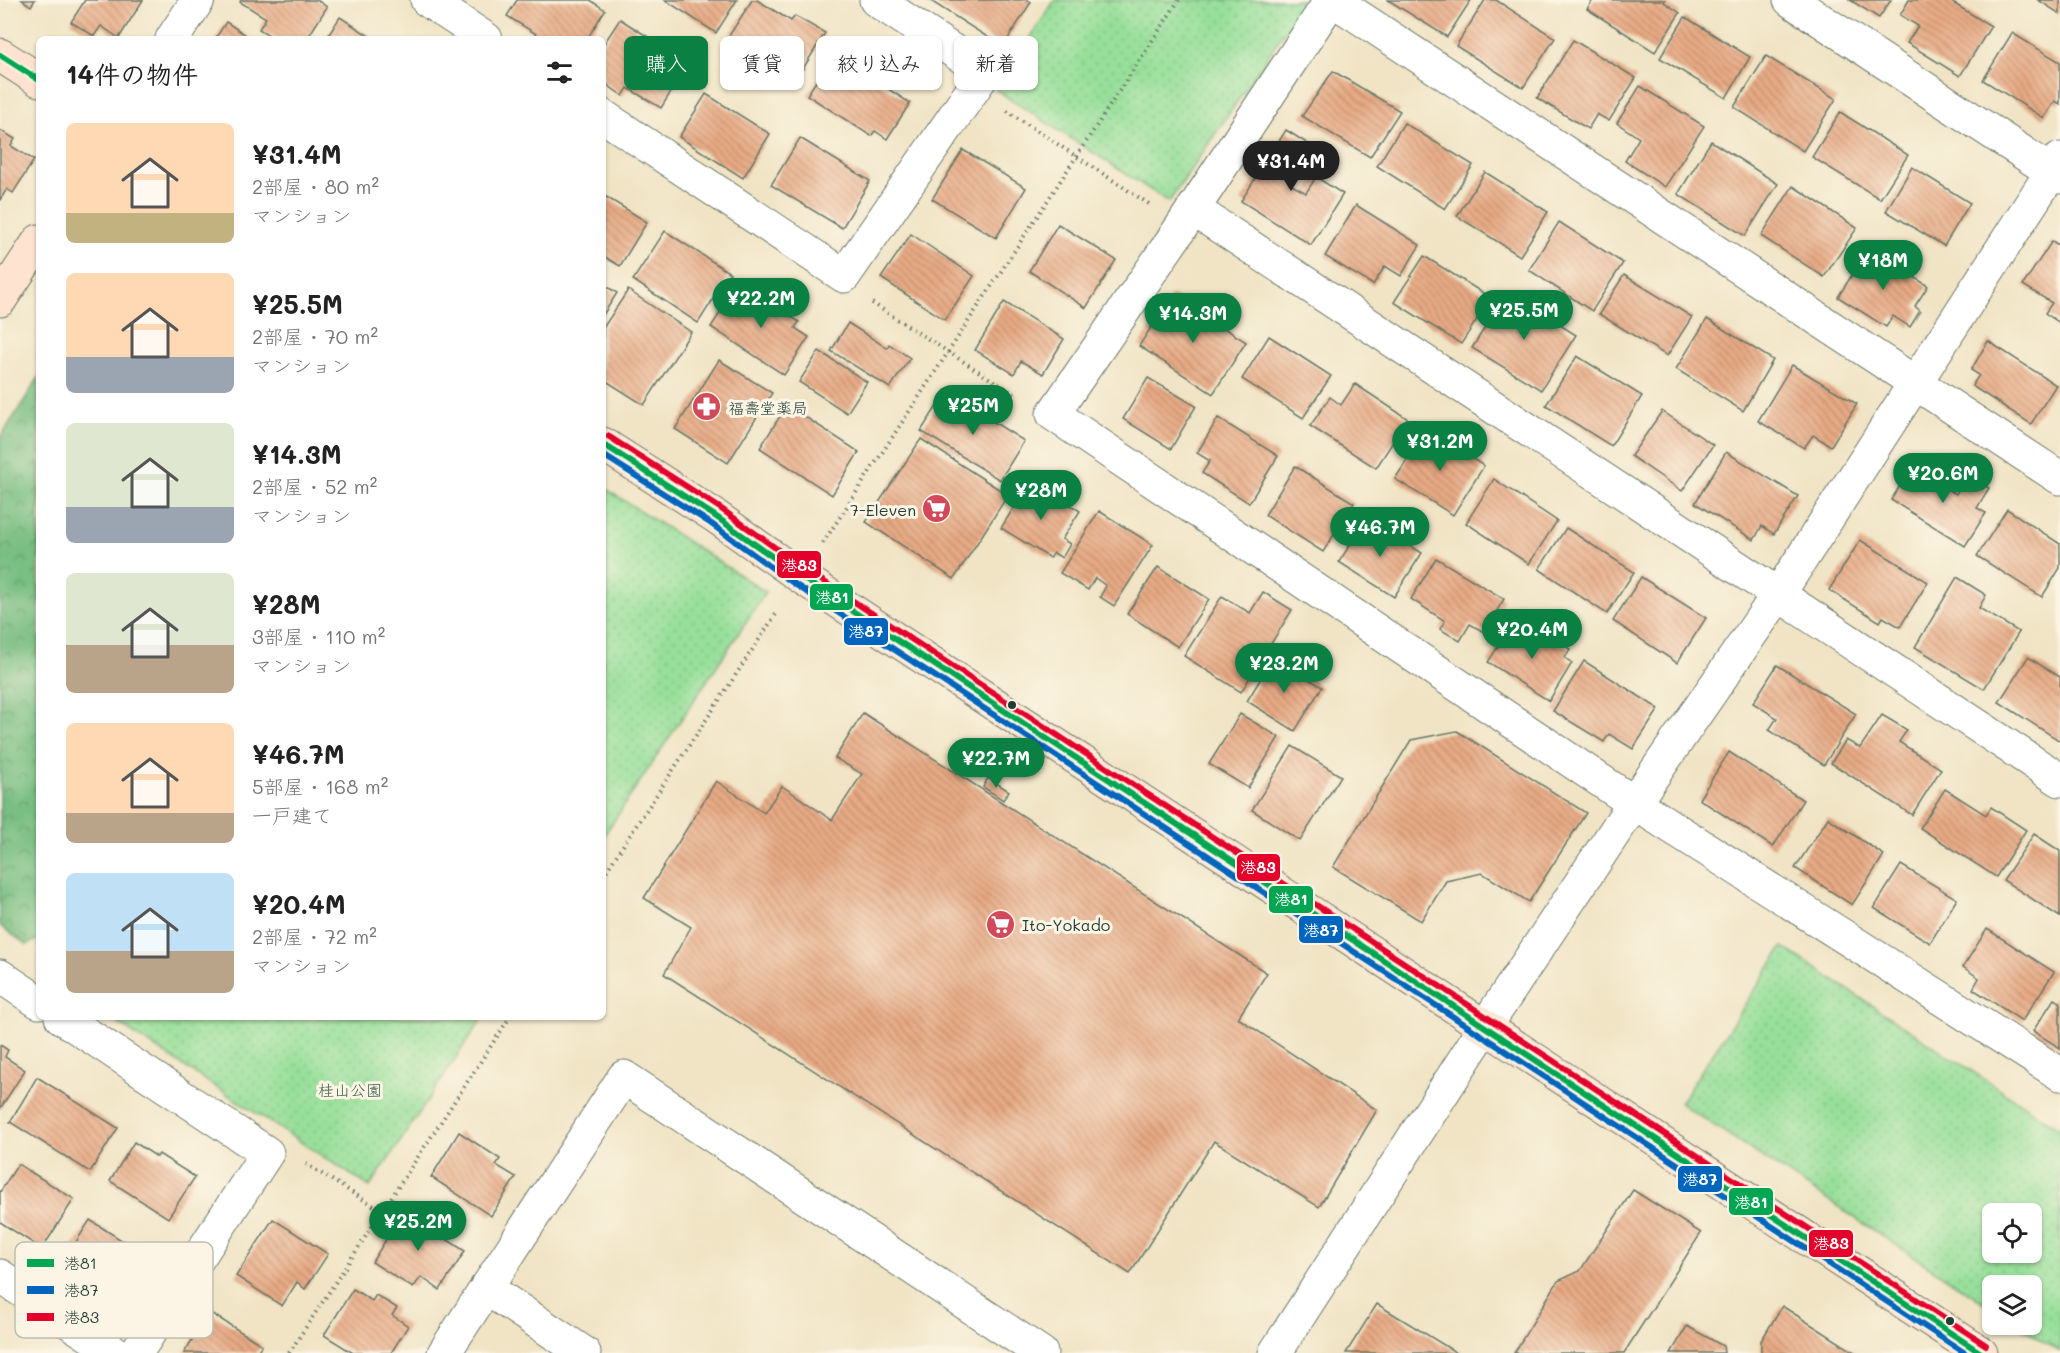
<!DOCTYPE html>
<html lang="ja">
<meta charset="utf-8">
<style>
body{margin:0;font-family:Mali,"Klee One",sans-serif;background:#f6f6f6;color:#222;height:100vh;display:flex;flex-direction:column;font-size:22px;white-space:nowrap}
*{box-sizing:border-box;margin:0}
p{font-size:20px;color:#767676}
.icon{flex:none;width:33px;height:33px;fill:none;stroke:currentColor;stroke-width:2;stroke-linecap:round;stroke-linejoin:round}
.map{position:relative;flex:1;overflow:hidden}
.drawer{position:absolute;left:36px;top:36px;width:570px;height:984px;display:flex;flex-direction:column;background:#fff;border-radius:9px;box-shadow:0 2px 4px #0004}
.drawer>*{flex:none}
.hud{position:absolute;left:624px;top:36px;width:570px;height:54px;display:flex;gap:12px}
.buttons{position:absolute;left:1982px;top:1203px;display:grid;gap:12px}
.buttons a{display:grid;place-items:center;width:60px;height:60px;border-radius:9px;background:#fff;box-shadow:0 2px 4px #0004;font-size:30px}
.price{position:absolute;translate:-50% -51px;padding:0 14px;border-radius:21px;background:#0b8043;color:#fff;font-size:20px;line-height:39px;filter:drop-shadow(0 2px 3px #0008)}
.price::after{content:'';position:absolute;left:50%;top:36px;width:18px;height:14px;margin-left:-9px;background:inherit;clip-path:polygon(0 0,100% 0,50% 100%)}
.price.current{background:#222;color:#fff}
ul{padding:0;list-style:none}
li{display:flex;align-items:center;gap:18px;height:150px;padding:0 30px}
li span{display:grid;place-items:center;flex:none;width:168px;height:120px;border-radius:9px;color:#555}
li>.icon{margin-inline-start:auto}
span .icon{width:72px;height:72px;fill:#fffc;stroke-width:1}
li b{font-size:26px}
h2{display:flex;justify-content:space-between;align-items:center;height:72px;padding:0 30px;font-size:26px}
.chip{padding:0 21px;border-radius:9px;background:#fff;box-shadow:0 2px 4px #0004;font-size:21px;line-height:54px}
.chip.current{background:#0b8043;color:#fff}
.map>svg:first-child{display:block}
</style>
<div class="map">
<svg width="2060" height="1353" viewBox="0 0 2060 1353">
<defs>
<pattern id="grass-dots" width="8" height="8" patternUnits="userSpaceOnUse" patternTransform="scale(1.5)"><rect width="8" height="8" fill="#97df9a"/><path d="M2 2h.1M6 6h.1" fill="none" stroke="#82c085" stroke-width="1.8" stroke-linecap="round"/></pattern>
<pattern id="forest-crowns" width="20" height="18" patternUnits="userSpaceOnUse" patternTransform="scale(1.5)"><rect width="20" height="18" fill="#79be82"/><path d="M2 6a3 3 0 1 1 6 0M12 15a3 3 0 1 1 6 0" fill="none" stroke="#639c6b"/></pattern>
<pattern id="building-back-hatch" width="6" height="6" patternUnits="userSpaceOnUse" patternTransform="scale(1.5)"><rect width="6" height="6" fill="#e8aa84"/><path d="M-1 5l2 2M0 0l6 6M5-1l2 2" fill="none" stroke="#bb8c6d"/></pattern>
</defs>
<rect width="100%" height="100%" fill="#fcf5e5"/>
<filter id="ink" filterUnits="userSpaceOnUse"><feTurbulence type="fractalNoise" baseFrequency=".0167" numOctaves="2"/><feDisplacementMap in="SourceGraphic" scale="12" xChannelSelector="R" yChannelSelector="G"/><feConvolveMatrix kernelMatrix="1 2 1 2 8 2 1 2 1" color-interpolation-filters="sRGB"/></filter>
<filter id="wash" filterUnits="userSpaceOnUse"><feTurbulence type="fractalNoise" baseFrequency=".008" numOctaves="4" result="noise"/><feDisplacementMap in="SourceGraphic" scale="24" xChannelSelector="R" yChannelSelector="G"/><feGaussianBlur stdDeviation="1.35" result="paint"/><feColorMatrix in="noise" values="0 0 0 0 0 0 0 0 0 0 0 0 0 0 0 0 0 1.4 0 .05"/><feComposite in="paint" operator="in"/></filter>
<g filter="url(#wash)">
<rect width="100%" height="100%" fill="#f0e4c5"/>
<g fill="url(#grass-dots)" stroke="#5b8e67" stroke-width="1.5" fill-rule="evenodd">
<polygon points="1055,0 1306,0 1169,202 996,90"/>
<polygon points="603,487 766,592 603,837"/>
<path d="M1783 947 2060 1129V1352L2018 1325 2031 1324V1286H1992V1308L1680 1103ZM1992 1214H2031V1252H1992Z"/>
<polygon points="108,1017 483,1017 370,1187"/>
</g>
<polygon fill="url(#forest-crowns)" stroke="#4c7e5b" stroke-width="1.5" points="39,377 39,939 27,945 0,926 0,438"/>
<g id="blocks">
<g fill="url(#building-back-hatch)">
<polygon points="22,0 35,0 31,6"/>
<polygon points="85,0 143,0 119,38 101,26 94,36 71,22"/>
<polygon points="241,0 317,0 327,7 307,39 275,39 259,29 266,18 240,2"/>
<polygon points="517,0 590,0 605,10 587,39 544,39 507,16"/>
<polygon points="665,0 737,0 716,33"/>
<polygon points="752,0 757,0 791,21 795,16 825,33 793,85 725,42"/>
<polygon points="929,0 1028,0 1031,2 1003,47"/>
<polygon points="1388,0 1471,0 1447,37"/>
<polygon points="1485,0 1496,0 1555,38 1523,88 1456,46"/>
<polygon points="1593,0 1665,0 1664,2 1680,13 1655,52 1587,9"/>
<polygon points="1850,0 1891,0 1879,18"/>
<polygon points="1909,0 1948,0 1991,26 1960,76 1907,43 1918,26 1900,15"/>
<polygon points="2038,0 2060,0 2060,14"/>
<polygon points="340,17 374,39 326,39"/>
<polygon points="1685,17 1750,57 1726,98 1660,58"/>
<polygon points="620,19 689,63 661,108 628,88 623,96 603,82 603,45"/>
<polygon points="226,22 252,39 215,39"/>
<polygon points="2012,33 2060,62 2060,104 2055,101 2044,118 1983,80"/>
<polygon points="1573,40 1636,78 1609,121 1597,114 1588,129 1537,98"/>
<polygon points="834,54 910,103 887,139 875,131 871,136 807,95"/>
<polygon points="1766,56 1836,99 1803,151 1734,107"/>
<polygon points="1333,71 1400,111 1370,157 1302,116"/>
<polygon points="1640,86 1704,126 1665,187 1625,161 1639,138 1617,123"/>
<polygon points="706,94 770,134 743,178 679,137"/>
<polygon points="1840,112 1908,155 1880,199 1812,157"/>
<polygon points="1404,123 1473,165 1445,209 1377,166"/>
<polygon points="0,130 15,139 11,146 34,160 13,193 7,189 0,200"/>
<polygon points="1286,130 1313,147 1290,184 1306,193 1316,177 1343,194 1311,245 1241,201"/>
<polygon points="800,138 870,181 842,228 771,185"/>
<polygon points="1711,141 1778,184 1745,236 1678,194"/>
<polygon points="963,150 1026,188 996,238 932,199"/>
<polygon points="1912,167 1970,203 1944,246 1886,211"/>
<polygon points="1485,172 1548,212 1520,256 1457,216"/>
<polygon points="1793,186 1857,228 1824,277 1761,236"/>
<polygon points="603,195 647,222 620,266 603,256"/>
<polygon points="1356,205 1420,245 1401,276 1385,266 1373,285 1325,256"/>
<polygon points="1559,222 1623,263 1592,311 1529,270"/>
<polygon points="1058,224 1116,260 1086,308 1029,271"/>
<polygon points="665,231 730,273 698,323 633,280"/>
<polygon points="911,234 974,276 945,320 881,278"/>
<polygon points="2052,241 2060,246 2060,323 2045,313 2052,303 2023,285"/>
<polygon points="1869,248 1928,286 1915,306 1920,311 1910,327 1893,316 1886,327 1838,297"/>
<polygon points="1424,256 1491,298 1461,344 1394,302"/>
<polygon points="1624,275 1692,317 1667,356 1599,314"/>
<polygon points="740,282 799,322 795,328 809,337 784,375 711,327"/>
<polygon points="603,284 617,293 603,315"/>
<polygon points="628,290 691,332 644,405 603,379 603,328"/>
<polygon points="1507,292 1576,335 1541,390 1472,348"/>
<polygon points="1172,295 1246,342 1213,394 1139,346"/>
<polygon points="1004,302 1064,339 1043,374 1021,361 1014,374 975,350"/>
<polygon points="1707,319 1773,360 1743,411 1676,369"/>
<polygon points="848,323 887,348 889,344 910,358 890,388 831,351"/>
<polygon points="1269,336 1331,376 1303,418 1242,379"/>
<polygon points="1988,341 2056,385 2031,424 1972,386 1979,375 1971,370"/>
<polygon points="819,351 867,382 847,413 799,382"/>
<polygon points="1577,356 1642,396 1611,446 1546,405"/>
<polygon points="719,360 772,393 728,463 675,429"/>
<polygon points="1792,365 1857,404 1831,446 1813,435 1804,448 1758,421"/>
<polygon points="1148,378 1196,406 1171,449 1123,419"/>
<polygon points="1355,384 1408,419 1376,468 1310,426 1330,397 1341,405"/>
<polygon points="946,392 1024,441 1000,480 921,431"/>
<polygon points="787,405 859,452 832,495 760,448"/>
<polygon points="1662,411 1713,445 1682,491 1631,456"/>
<polygon points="1218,418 1278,456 1249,503 1202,473 1210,461 1197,453"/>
<polygon points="1426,430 1484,466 1453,515 1395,479"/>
<polygon points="921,439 1008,495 954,579 866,522"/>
<polygon points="1726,452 1798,496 1774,534 1762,526 1754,540 1695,503"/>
<polygon points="1295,466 1354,503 1323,552 1265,515"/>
<polygon points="1912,467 1956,494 1968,475 1989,488 1977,508 1986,513 1965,546 1891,500"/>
<polygon points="1494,479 1557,521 1529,564 1466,523"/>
<polygon points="1031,480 1080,511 1062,539 1070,544 1062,558 1054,553 1050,558 1001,528"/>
<polygon points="2007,509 2060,544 2060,568 2042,597 1977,556"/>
<polygon points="1099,511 1153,545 1114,606 1100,597 1106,586 1095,578 1088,590 1060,573"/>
<polygon points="1367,518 1422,553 1394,597 1339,562"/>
<polygon points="1566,528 1634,572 1607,614 1539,569"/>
<polygon points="1860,540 1928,582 1900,627 1883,617 1880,622 1829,590"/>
<polygon points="1436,558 1504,599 1484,632 1470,624 1460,641 1440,629 1445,621 1411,599"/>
<polygon points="1158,567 1209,599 1178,647 1127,614"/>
<polygon points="1641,577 1706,618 1677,663 1613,621"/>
<polygon points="1957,577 1986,595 1979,608 2019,632 1984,689 1915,647"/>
<polygon points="1263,592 1292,610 1241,692 1184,656 1222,596 1250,613"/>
<polygon points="1525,622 1570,649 1565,658 1572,663 1549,701 1488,662 1512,625 1520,630"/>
<polygon points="1274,657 1322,687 1295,731 1247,701"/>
<polygon points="2028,657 2060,677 2060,741 1999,702"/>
<polygon points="1584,661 1659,709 1633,749 1609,734 1604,742 1553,711"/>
<polygon points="1777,665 1856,714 1824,765 1769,730 1777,718 1753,703"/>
<polygon points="863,713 1267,973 1238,1018 1377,1110 1319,1207 1214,1141 1130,1274 664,974 691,927 644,898 716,781 764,813 782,786 832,820 862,774 835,758"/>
<polygon points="1240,714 1279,737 1248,788 1209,764"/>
<polygon points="1882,715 1907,730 1899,742 1941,769 1912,815 1831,763 1846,740 1860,748"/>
<polygon points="1457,731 1586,813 1529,902 1482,873 1446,881 1421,921 1333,867 1411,740"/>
<polygon points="1292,746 1341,776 1300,841 1252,810"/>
<polygon points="1729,752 1803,800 1773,847 1699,799"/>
<polygon points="988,778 1009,791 1003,800 983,787"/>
<polygon points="1945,789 1986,815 1991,807 2026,830 1996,877 1920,828"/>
<polygon points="1828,818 1884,855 1852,905 1795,868"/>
<polygon points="2034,834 2060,851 2060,917 2003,880"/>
<polygon points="1901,865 1957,899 1930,943 1874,908"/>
<polygon points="1987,929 2054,972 2022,1021 1973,989 1979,978 1963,967"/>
<polygon points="2054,999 2060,1002 2060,1048 2033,1031"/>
<polygon points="0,1045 8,1050 5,1057 25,1070 0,1109"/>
<polygon points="37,1077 118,1128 90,1172 10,1122"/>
<polygon points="459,1132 500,1159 496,1165 516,1177 491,1216 431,1177"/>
<polygon points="134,1142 157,1157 159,1154 195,1177 168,1218 110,1181"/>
<polygon points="18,1164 74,1199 42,1249 0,1222 0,1192"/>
<polygon points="1633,1190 1701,1233 1624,1353 1514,1353 1558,1281 1580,1271"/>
<polygon points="407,1206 435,1225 432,1230 465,1251 440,1290 421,1277 413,1288 372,1262"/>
<polygon points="273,1219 328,1254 305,1289 297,1282 282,1306 236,1276"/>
<polygon points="90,1220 151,1259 120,1309 58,1270"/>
<polygon points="353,1289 372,1301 376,1295 397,1308 392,1315 408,1326 391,1353 353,1353 324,1335"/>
<polygon points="1377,1304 1457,1353 1346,1353"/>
<polygon points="1782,1306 1856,1353 1761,1353 1761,1341"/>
<polygon points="209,1312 262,1345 256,1353 184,1353"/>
<polygon points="1687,1326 1723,1346 1724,1353 1671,1353"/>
</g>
</g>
</g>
<g filter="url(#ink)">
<use href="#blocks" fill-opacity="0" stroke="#687767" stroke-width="1.5"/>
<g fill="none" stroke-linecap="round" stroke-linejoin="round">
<defs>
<g id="street">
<polyline points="427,0 486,39"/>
<polyline points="1331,0 1182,226 1053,414 1634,803 2060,1074"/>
<polyline points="1333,0 2060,478"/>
<polyline points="1790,0 2060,177"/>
<polyline points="172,39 198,0"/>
<polyline points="603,116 844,276 985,72 876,0"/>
<polyline points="1193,209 2060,780"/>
<polyline points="0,976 39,1002"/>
<polyline points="61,1017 267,1153 136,1353"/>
<polyline points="0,1276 116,1353"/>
<polyline points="486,1288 584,1353"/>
<polyline points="444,1353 624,1077 1041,1353"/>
<polyline points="1275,1353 1485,1027 1634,803 1778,595 2060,159"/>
</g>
<g id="secondary">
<polyline points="0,55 39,80"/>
<polyline points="0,300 39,241"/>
<polyline points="603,444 715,516 801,577 1981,1353"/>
</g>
</defs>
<use href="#street" stroke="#687767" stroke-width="35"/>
<use href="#secondary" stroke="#687767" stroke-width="35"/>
<g stroke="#687767" stroke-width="4" stroke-dasharray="1.5 4.5" stroke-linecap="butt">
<polyline points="1007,111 1149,204"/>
<polyline points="872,303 1017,396"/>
<polyline points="823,543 1179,0"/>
<polyline points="603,876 778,611"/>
<polyline points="306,1164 382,1211"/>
<polyline points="289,1353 510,1017"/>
</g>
<use href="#street" stroke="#fff" stroke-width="33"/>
<use href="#secondary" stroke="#fee3d1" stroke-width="33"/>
<defs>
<g id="bus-1">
<polyline points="0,55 39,80"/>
<polyline points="603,444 715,516 801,577 1981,1353"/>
</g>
<polyline id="bus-2" points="603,455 710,523 796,585 1965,1353"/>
<polyline id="bus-3" points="608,436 720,508 806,570 1986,1345"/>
</defs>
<use href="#bus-1" stroke="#fcf5e5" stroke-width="10"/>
<use href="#bus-2" stroke="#fcf5e5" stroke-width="10"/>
<use href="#bus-3" stroke="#fcf5e5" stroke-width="10"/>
<use href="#bus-1" stroke="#00a651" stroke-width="6"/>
<use href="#bus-2" stroke="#0065bd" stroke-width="6"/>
<use href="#bus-3" stroke="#e4002b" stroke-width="6"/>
</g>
</g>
<defs>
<symbol id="pharmacy-disc" viewBox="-11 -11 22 22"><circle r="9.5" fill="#d1495b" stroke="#fcf5e5"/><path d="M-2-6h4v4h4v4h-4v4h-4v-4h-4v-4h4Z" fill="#fff"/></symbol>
<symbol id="supermarket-disc" viewBox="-11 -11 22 22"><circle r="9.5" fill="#d1495b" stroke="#fcf5e5"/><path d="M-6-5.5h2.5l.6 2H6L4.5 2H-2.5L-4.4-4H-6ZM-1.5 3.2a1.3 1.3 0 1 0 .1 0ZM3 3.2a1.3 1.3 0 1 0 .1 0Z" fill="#fff"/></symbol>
</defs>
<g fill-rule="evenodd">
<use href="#pharmacy-disc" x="690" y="390" width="33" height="33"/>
<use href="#supermarket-disc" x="920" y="492" width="33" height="33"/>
<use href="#supermarket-disc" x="984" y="908" width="33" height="33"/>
</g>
<g fill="#1f3d34" stroke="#fcf5e5" stroke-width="2">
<circle cx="1012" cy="705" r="5"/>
<circle cx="1950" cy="1321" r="5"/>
</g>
<g text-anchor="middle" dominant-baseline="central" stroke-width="6" stroke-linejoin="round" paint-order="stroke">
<g font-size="16" fill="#1f3d34" stroke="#fcf5e5" text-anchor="start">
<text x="728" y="407">福壽堂薬局</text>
<text x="916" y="509" text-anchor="end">7-Eleven</text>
<text x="1022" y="924">Ito-Yokado</text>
</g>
<g font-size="16" fill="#375d48" stroke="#fcf5e5">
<text x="350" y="1089">桂山公園</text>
</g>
</g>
<rect x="15" y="1242" width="198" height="96" rx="9" fill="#fcf5e5" stroke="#babeb0" stroke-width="1.5"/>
<rect x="27" y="1259" width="27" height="8" fill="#00a651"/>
<rect x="27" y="1286" width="27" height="8" fill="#0065bd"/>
<rect x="27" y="1313" width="27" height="8" fill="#e4002b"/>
<g font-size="16" fill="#1f3d34">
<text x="64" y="1269">港81</text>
<text x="64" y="1296">港87</text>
<text x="64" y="1323">港83</text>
</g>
<g stroke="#fcf5e5" stroke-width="2">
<rect x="776" y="550" width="46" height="29" rx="6" fill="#e4002b"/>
<rect x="809" y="583" width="45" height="28" rx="6" fill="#00a651"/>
<rect x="843" y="617" width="46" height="29" rx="6" fill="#0065bd"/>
<rect x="1236" y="853" width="45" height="29" rx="6" fill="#e4002b"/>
<rect x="1268" y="885" width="46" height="29" rx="6" fill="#00a651"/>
<rect x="1298" y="915" width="46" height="29" rx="6" fill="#0065bd"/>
<rect x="1677" y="1165" width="46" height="28" rx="6" fill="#0065bd"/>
<rect x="1728" y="1187" width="46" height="29" rx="6" fill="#00a651"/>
<rect x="1808" y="1229" width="46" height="29" rx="6" fill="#e4002b"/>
</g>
<g font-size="16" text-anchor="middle" font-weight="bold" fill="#fff">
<text x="799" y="571">港83</text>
<text x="832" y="603">港81</text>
<text x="866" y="637">港87</text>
<text x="1258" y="873">港83</text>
<text x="1291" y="905">港81</text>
<text x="1321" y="936">港87</text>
<text x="1700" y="1185">港87</text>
<text x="1751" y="1208">港81</text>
<text x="1831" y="1249">港83</text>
</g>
</svg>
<div class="buttons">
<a><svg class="icon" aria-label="locate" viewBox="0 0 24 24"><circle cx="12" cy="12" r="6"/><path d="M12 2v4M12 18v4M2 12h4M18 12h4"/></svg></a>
<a><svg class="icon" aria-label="layers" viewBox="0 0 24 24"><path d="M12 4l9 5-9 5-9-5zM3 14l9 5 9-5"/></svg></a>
</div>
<b class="price current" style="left:1291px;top:192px">¥31.4M</b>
<b class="price" style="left:1883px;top:291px">¥18M</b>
<b class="price" style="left:761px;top:329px">¥22.2M</b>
<b class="price" style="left:1524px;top:341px">¥25.5M</b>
<b class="price" style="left:1193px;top:344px">¥14.3M</b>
<b class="price" style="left:973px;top:436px">¥25M</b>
<b class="price" style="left:1440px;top:472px">¥31.2M</b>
<b class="price" style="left:1943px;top:504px">¥20.6M</b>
<b class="price" style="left:1041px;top:521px">¥28M</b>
<b class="price" style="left:1380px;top:558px">¥46.7M</b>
<b class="price" style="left:1532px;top:660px">¥20.4M</b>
<b class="price" style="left:1284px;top:694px">¥23.2M</b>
<b class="price" style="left:996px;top:789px">¥22.7M</b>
<b class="price" style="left:418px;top:1252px">¥25.2M</b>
<div class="hud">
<a class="chip current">購入</a>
<a class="chip">賃貸</a>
<a class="chip">絞り込み</a>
<a class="chip">新着</a>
</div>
<section class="drawer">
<h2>14件の物件<svg class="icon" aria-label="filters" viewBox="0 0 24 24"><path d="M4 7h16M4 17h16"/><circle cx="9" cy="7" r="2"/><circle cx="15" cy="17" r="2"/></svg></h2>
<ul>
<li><span style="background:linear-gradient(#ffd9b3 75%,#c2b280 0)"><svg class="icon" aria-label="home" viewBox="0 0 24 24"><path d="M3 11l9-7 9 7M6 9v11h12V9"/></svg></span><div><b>¥31.4M</b><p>2部屋 · 80 m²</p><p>マンション</p></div></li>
<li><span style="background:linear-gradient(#ffd9b3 70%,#9aa5b1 0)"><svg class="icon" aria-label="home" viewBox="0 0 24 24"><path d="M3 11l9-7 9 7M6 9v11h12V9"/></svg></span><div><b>¥25.5M</b><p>2部屋 · 70 m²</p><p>マンション</p></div></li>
<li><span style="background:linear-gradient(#dfe7d0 70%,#9aa5b1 0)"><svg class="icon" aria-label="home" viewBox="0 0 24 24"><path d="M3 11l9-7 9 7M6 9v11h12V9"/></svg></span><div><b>¥14.3M</b><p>2部屋 · 52 m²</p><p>マンション</p></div></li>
<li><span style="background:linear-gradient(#dfe7d0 60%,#b9a48a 0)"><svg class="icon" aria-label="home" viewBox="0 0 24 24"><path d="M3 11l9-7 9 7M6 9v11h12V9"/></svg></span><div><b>¥28M</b><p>3部屋 · 110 m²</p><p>マンション</p></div></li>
<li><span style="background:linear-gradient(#ffd9b3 75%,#b9a48a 0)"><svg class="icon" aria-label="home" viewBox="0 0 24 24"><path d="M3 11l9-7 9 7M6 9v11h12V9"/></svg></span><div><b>¥46.7M</b><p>5部屋 · 168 m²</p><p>一戸建て</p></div></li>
<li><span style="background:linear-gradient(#bfe0f5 65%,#b9a48a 0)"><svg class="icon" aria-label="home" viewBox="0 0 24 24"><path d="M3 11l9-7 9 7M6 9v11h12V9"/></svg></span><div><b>¥20.4M</b><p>2部屋 · 72 m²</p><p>マンション</p></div></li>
</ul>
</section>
</div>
